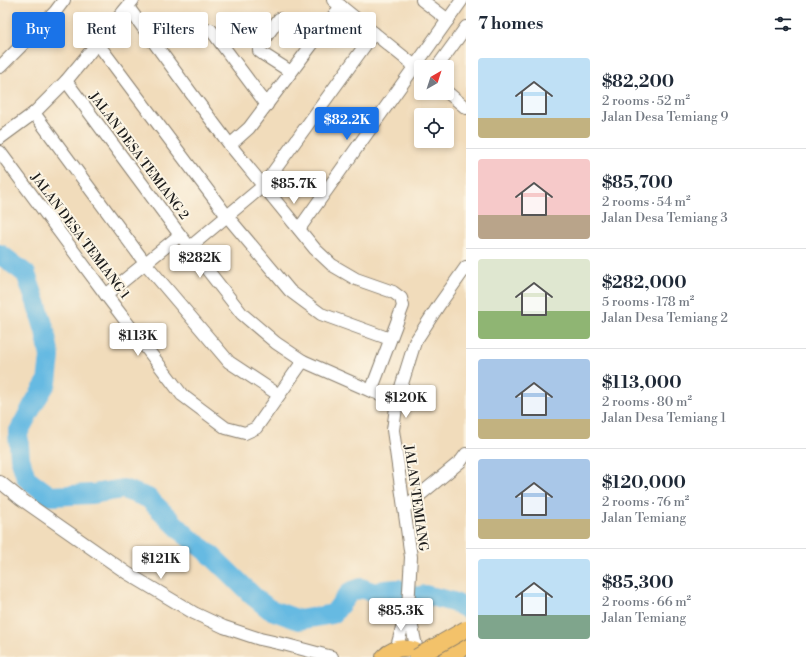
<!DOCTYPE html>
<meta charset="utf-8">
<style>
body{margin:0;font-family:"Libre Bodoni",serif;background:#f2f2f3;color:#1f2937;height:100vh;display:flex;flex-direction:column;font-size:15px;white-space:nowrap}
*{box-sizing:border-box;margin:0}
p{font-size:13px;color:#747a83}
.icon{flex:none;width:22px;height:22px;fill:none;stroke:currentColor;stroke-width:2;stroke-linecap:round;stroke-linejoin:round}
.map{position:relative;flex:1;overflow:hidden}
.sheet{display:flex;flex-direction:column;background:#fff;width:340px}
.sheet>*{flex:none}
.top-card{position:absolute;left:12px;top:12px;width:380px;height:36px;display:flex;gap:8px}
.needle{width:26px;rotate:39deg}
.fabs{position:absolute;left:414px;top:60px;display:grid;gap:8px}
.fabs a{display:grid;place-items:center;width:40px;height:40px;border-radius:4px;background:#fff;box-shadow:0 2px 6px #0003;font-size:20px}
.price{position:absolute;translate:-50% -34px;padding:0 9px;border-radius:4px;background:#fff;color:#222;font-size:13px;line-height:26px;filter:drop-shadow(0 1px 2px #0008)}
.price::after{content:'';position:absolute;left:50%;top:24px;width:12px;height:9px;margin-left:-6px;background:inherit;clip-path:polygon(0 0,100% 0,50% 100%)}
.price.selected{background:#1a73e8;color:#fff}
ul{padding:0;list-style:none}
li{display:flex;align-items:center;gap:12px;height:100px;padding:0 12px}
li+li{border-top:1px solid #e0e1e3}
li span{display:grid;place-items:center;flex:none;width:112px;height:80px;border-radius:4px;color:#555}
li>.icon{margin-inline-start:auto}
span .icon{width:48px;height:48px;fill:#fffc;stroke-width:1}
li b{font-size:17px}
h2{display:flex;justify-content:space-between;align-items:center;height:48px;padding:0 12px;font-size:17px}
.tag{padding:0 14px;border-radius:4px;background:#fff;box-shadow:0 2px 6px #0003;font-size:14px;line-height:36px}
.tag.selected{background:#1a73e8;color:#fff}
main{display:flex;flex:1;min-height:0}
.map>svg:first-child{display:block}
</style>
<main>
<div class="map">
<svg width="466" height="657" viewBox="0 0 466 657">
<rect width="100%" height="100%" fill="#fcf5e5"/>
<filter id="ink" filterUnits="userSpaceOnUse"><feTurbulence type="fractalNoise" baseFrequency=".025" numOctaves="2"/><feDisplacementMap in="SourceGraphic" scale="8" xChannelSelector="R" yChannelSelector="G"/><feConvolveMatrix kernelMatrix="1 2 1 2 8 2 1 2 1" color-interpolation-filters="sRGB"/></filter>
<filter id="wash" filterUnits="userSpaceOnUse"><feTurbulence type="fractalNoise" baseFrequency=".012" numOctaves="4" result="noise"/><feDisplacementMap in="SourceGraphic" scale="16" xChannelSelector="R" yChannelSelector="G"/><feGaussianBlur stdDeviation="0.9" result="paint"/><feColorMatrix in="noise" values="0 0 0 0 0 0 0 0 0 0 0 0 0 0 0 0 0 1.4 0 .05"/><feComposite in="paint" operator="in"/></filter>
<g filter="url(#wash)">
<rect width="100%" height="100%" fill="#f1dcbb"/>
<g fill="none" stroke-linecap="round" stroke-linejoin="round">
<polyline stroke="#66bae2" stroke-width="20" points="0,254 26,274 37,305 45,331 50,357 47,382 33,405 18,433 20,458 26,478 50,496 92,494 123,489 148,498 187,536 212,556 253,596 269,609 299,620 333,614 350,592 361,588 375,593 384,590 398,589 415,597 425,595 438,598 453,602 466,608"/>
</g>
</g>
<g filter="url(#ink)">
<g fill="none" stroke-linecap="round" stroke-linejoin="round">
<defs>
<g id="minor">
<polyline points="333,0 421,71"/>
<polyline points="422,0 448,20"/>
<polyline points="128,7 191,93 230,145 315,249 332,265 356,279 393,292 401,298 403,306 371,391"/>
<polyline points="279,19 259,46 259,51 263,54 291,72"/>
<polyline points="211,30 267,105"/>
<polyline points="98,44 227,216 290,291 321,314 390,339"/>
<polyline points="0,67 55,12 64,0"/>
<polyline points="437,67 466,27"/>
<polyline points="66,81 180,235 242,314 276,343 303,361 371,391 397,400"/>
<polyline points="447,92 466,108"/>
<polyline points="34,113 145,263 229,362 279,395"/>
<polyline points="0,138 34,113 66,81 133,0"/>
<polyline points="230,145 249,128 341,6"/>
<polyline points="0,152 106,295 182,395 226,428 245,433 256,428 303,361"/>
<polyline points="299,229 462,0"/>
<polyline points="190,247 263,186 374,33"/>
<polyline points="106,295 180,235"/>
<polyline points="0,482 21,499 127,573 194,613 224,627 260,639 287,645 332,657"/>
<polyline points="404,508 461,461 466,454"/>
<polyline points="408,608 417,651"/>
<polyline points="396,650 408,607 411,557 393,430 397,400 415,342 439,305 466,267"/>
</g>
<g id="major">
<path d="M384 657C396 645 413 646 425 657"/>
<polyline points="446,657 466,646"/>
</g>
</defs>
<use href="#minor" stroke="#867c6c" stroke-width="14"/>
<use href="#major" stroke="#867c6c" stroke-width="18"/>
<use href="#minor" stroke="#fff" stroke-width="12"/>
<use href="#major" stroke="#f3c26a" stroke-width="16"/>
<defs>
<polyline id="major-bridge" points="417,657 466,629"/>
</defs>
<use href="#major-bridge" stroke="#867c6c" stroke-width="18" stroke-linecap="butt"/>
<use href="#major-bridge" stroke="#f3c26a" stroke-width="16"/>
</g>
</g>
<g text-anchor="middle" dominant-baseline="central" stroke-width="4" stroke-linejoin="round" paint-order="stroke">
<g font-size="13" fill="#1c1c1c" stroke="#fcf5e5">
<text transform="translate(139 156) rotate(53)">JALAN DESA TEMIANG 2</text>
<text transform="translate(80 236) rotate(53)">JALAN DESA TEMIANG 1</text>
<text transform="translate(416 498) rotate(82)">JALAN TEMIANG</text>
</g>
</g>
</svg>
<div class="fabs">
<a><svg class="needle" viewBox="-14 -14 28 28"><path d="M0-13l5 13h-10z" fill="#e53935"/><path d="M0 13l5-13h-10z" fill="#747a83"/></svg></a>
<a><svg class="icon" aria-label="locate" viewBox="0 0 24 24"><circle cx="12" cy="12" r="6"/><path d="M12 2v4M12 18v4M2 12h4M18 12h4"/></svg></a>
</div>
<b class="price selected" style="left:347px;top:141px">$82.2K</b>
<b class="price" style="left:294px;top:205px">$85.7K</b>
<b class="price" style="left:200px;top:279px">$282K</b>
<b class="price" style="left:138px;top:357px">$113K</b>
<b class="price" style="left:406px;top:419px">$120K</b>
<b class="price" style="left:161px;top:580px">$121K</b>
<b class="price" style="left:401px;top:632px">$85.3K</b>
<div class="top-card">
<a class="tag selected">Buy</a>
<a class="tag">Rent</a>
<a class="tag">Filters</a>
<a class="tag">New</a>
<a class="tag">Apartment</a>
</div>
</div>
<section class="sheet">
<h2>7 homes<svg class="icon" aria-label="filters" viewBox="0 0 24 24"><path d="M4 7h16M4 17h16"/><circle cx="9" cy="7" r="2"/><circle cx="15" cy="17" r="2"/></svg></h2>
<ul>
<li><span style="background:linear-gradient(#bfe0f5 75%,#c2b280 0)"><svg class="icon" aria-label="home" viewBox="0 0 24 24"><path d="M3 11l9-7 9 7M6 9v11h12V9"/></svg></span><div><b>$82,200</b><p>2 rooms · 52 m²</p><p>Jalan Desa Temiang 9</p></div></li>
<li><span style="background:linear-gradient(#f6c9c9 70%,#b9a48a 0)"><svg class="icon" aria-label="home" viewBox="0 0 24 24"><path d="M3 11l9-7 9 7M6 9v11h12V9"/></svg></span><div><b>$85,700</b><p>2 rooms · 54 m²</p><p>Jalan Desa Temiang 3</p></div></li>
<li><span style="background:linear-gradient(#dfe7d0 65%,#8fb573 0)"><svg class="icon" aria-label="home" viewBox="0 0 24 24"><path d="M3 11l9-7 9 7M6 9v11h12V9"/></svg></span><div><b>$282,000</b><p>5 rooms · 178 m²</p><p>Jalan Desa Temiang 2</p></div></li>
<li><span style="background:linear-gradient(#a9c7e8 75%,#c2b280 0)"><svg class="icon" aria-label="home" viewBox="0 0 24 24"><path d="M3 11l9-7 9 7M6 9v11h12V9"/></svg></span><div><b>$113,000</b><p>2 rooms · 80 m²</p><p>Jalan Desa Temiang 1</p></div></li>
<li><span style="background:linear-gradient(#a9c7e8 75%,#c2b280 0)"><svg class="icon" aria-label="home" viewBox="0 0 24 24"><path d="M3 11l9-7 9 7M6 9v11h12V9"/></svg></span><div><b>$120,000</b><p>2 rooms · 76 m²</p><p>Jalan Temiang</p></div></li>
<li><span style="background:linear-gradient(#bfe0f5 70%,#7fa58c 0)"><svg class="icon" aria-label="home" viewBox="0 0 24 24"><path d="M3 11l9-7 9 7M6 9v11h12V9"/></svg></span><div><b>$85,300</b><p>2 rooms · 66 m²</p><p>Jalan Temiang</p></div></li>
</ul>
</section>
</main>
